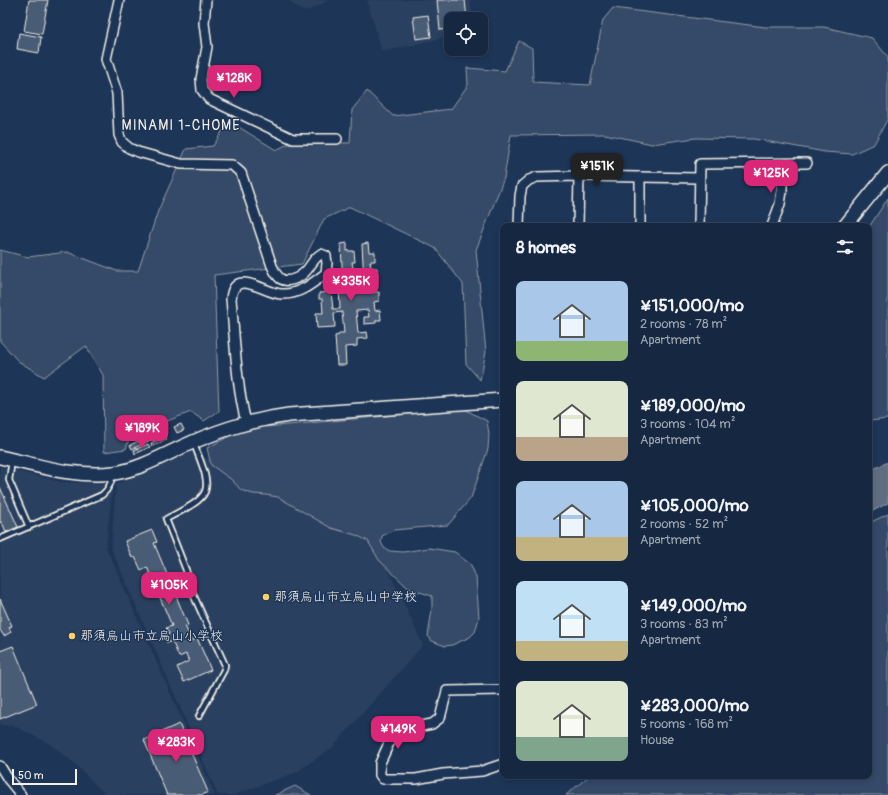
<!DOCTYPE html>
<meta charset="utf-8">
<style>
body{margin:0;font-family:Pangolin,"Klee One",sans-serif;background:#1f3048;color:#f1f3f6;height:100vh;display:flex;flex-direction:column;font-size:15px;white-space:nowrap}
*{box-sizing:border-box;margin:0}
p{font-size:13px;color:#9ea6b1}
.icon{flex:none;width:22px;height:22px;fill:none;stroke:currentColor;stroke-width:2;stroke-linecap:round;stroke-linejoin:round}
.map{position:relative;flex:1;overflow:hidden}
.sheet{position:absolute;left:500px;top:223px;width:372px;height:556px;display:flex;flex-direction:column;background:#162841;border-radius:8px;box-shadow:0 2px 6px #0003,0 0 0 1px #35445a}
.sheet>*{flex:none}
.buttons{position:absolute;left:444px;top:12px;display:grid;gap:8px}
.buttons a{display:grid;place-items:center;width:44px;height:44px;border-radius:8px;background:#162841;box-shadow:0 2px 6px #0003,0 0 0 1px #35445a;font-size:20px}
.scale{position:absolute;left:12px;bottom:10px;width:65px;box-sizing:border-box;padding-left:4px;border:2px solid #f4f1e8;border-top:0;font-size:11px;line-height:14px;white-space:nowrap;color:#f4f1e8;-webkit-text-stroke:3px #1d3557;paint-order:stroke}
.price{position:absolute;translate:-50% -34px;padding:0 9px;border-radius:8px;background:#db2777;color:#fff;font-size:13px;line-height:26px;filter:drop-shadow(0 1px 2px #0008)}
.price::after{content:'';position:absolute;left:50%;top:24px;width:12px;height:9px;margin-left:-6px;background:inherit;clip-path:polygon(0 0,100% 0,50% 100%)}
.price.on{background:#222;color:#fff}
ul{padding:0;list-style:none}
li{display:flex;align-items:center;gap:12px;height:100px;padding:0 16px}
li span{display:grid;place-items:center;flex:none;width:112px;height:80px;border-radius:8px;color:#555}
li>.icon{margin-inline-start:auto}
span .icon{width:48px;height:48px;fill:#fffc;stroke-width:1}
li b{font-size:17px}
h2{display:flex;justify-content:space-between;align-items:center;height:48px;padding:0 16px;font-size:17px}
.map>svg:first-child{display:block}
</style>
<div class="map">
<svg width="888" height="795" viewBox="0 0 888 795">
<rect width="100%" height="100%" fill="#1d3557"/>
<filter id="ink" filterUnits="userSpaceOnUse"><feTurbulence type="fractalNoise" baseFrequency=".025" numOctaves="2"/><feDisplacementMap in="SourceGraphic" scale="8" xChannelSelector="R" yChannelSelector="G"/><feConvolveMatrix kernelMatrix="1 2 1 2 8 2 1 2 1" color-interpolation-filters="sRGB"/></filter>
<g filter="url(#ink)">
<g fill="#2a4060">
<polygon points="288,0 330,0 305,12 298,8"/>
<polygon points="367,0 470,0 473,19 451,19 451,36 382,52"/>
<polygon points="191,452 304,497 377,545 423,645 333,747 295,773 234,795 218,795 111,548 116,484"/>
<polygon points="0,467 61,482 82,483 106,480 112,491 106,547 215,795 106,795 74,763 50,744 14,726 0,725"/>
</g>
<g fill="#354a67" stroke="#949ea8">
<polygon points="613,8 765,27 824,27 872,38 888,57 888,118 874,144 852,154 825,152 754,139 695,138 652,144 605,134 511,135 504,178 476,250 486,352 480,380 466,364 463,284 435,248 350,207 324,219 302,264 214,275 219,411 204,421 191,412 130,435 126,449 104,452 103,375 86,346 44,377 18,361 0,341 0,250 28,257 67,252 117,271 138,271 158,211 186,149 213,146 229,121 276,150 292,142 350,143 352,110 367,91 393,116 451,109 468,85 467,68 505,71 519,41 532,48 533,82 590,85 603,20"/>
<polygon points="888,198 888,419 869,421 869,227"/>
<polygon points="464,409 487,421 489,434 488,449 471,498 448,525 394,530 382,536 381,542 384,548 390,551 403,552 429,548 455,552 471,565 476,577 479,618 475,632 470,637 452,645 445,646 432,641 428,636 432,609 432,596 408,588 379,560 368,541 356,535 331,528 278,497 266,495 253,494 241,490 232,480 211,465 207,448 243,429"/>
<polygon points="888,514 888,795 566,795 589,776 869,776 869,523"/>
<polygon points="295,786 311,795 275,795"/>
</g>
<polygon fill="#5e6d82" stroke="#9aa2ab" points="888,462 888,503 869,513 869,471"/>
<g fill="#485b74" stroke="#f4f1e8">
<polygon points="29,0 48,0 42,34 24,31"/>
<polygon points="437,0 465,0 467,19 451,19 451,29 440,30"/>
<polygon points="428,15 431,37 416,39 413,17"/>
<polygon points="19,33 41,37 39,53 17,49"/>
<polygon points="347,243 347,251 354,251 355,262 352,262 353,268 355,268 356,282 364,282 362,244 368,243 369,252 375,252 375,261 370,261 371,268 377,268 377,278 372,278 373,292 379,292 379,301 374,302 375,311 380,310 381,320 376,320 376,323 364,324 364,317 369,317 368,310 356,311 358,333 367,332 368,338 357,339 357,346 345,347 346,365 337,365 335,336 339,335 339,333 344,333 342,312 334,313 335,327 317,328 316,313 323,313 322,299 319,299 319,293 331,292 333,309 340,309 339,287 343,287 341,244"/>
<polygon points="181,424 184,430 177,433 174,427"/>
<polygon points="164,429 165,433 132,449 130,445"/>
<polygon points="165,436 167,440 152,446 151,443"/>
<polygon points="148,444 150,447 135,454 134,450"/>
<polygon points="0,487 18,527 6,532 2,522 0,523"/>
<polygon points="152,530 157,542 154,543 188,625 185,626 192,641 197,638 211,670 184,682 177,667 189,661 186,654 179,657 172,641 167,643 165,636 169,634 166,628 172,626 147,567 141,570 135,557 132,558 125,541"/>
<polygon points="0,599 12,626 9,627 11,632 4,636 0,630"/>
<polygon points="13,646 37,704 0,719 0,651"/>
<polygon points="179,724 208,792 202,795 167,795 144,740"/>
</g>
<g fill="none" stroke-linecap="round" stroke-linejoin="round">
<defs>
<g id="lane">
<path d="M194 444C214 494 213 495 166 519L186 570 193 594 225 665 224 670 199 716"/>
<polyline points="12,461 9,480 29,527"/>
<path d="M0 539 102 495C109 489 111 483 113 474"/>
</g>
<g id="street">
<path d="M119 0 106 59 117 93 119 135 122 142 129 148 138 152 181 164 232 165 241 173 272 266C274 270 276 276 281 279 288 283 299 278 304 273 311 267 313 258 321 254L326 256 327 263 326 273C313 283 299 295 282 294 265 294 234 266 231 299 235 339 236 384 246 422"/>
<polyline points="206,0 204,23 207,47 201,79 202,90 209,99 293,139 337,139"/>
<polyline points="519,226 520,196 522,186 529,180 537,177 579,176 699,178"/>
<polyline points="578,226 579,176"/>
<polyline points="640,226 640,177"/>
<polyline points="699,226 700,164 807,163"/>
<polyline points="772,226 780,204 782,191 782,164"/>
<polyline points="503,690 447,691 440,718 432,724 401,730 390,741 380,763 380,775 383,779 416,779 443,774 482,771 503,764"/>
<polyline points="0,766 8,779 21,795"/>
</g>
<g id="secondary">
<polyline points="845,226 888,173"/>
<path d="M0 457C37 465 75 478 114 473 142 469 167 453 193 442 226 428 253 420 289 415L503 400"/>
</g>
</defs>
<use href="#lane" stroke="#f4f1e8" stroke-width="8"/>
<use href="#street" stroke="#f4f1e8" stroke-width="12"/>
<use href="#secondary" stroke="#f4f1e8" stroke-width="16"/>
<use href="#lane" stroke="#1d3557" stroke-width="4.5"/>
<use href="#street" stroke="#1d3557" stroke-width="9"/>
<use href="#secondary" stroke="#1d3557" stroke-width="13"/>
</g>
</g>
<g fill="#ffd166" stroke="#1d3557" stroke-width="1.5">
<circle cx="266" cy="597" r="4"/>
<circle cx="72" cy="636" r="4"/>
</g>
<g text-anchor="middle" dominant-baseline="central" stroke-width="3" stroke-linejoin="round" paint-order="stroke">
<g font-size="13" fill="#f4f1e8" stroke="#1d3557" text-anchor="start">
<text x="274" y="597">那須烏山市立烏山中学校</text>
<text x="80" y="636">那須烏山市立烏山小学校</text>
</g>
<g font-size="14" letter-spacing="1" fill="#f4f1e8" stroke="#1d3557">
<text x="181" y="125">MINAMI 1-CHOME</text>
</g>
</g>
</svg>
<div class="buttons">
<a><svg class="icon" aria-label="locate" viewBox="0 0 24 24"><circle cx="12" cy="12" r="6"/><path d="M12 2v4M12 18v4M2 12h4M18 12h4"/></svg></a>
</div>
<div class="scale">50 m</div>
<b class="price" style="left:234px;top:99px">¥128K</b>
<b class="price on" style="left:597px;top:187px">¥151K</b>
<b class="price" style="left:771px;top:194px">¥125K</b>
<b class="price" style="left:351px;top:302px">¥335K</b>
<b class="price" style="left:142px;top:449px">¥189K</b>
<b class="price" style="left:169px;top:606px">¥105K</b>
<b class="price" style="left:398px;top:750px">¥149K</b>
<b class="price" style="left:176px;top:763px">¥283K</b>
<section class="sheet">
<h2>8 homes<svg class="icon" aria-label="filters" viewBox="0 0 24 24"><path d="M4 7h16M4 17h16"/><circle cx="9" cy="7" r="2"/><circle cx="15" cy="17" r="2"/></svg></h2>
<ul>
<li><span style="background:linear-gradient(#a9c7e8 75%,#8fb573 0)"><svg class="icon" aria-label="home" viewBox="0 0 24 24"><path d="M3 11l9-7 9 7M6 9v11h12V9"/></svg></span><div><b>¥151,000/mo</b><p>2 rooms · 78 m²</p><p>Apartment</p></div></li>
<li><span style="background:linear-gradient(#dfe7d0 70%,#b9a48a 0)"><svg class="icon" aria-label="home" viewBox="0 0 24 24"><path d="M3 11l9-7 9 7M6 9v11h12V9"/></svg></span><div><b>¥189,000/mo</b><p>3 rooms · 104 m²</p><p>Apartment</p></div></li>
<li><span style="background:linear-gradient(#a9c7e8 70%,#c2b280 0)"><svg class="icon" aria-label="home" viewBox="0 0 24 24"><path d="M3 11l9-7 9 7M6 9v11h12V9"/></svg></span><div><b>¥105,000/mo</b><p>2 rooms · 52 m²</p><p>Apartment</p></div></li>
<li><span style="background:linear-gradient(#bfe0f5 75%,#c2b280 0)"><svg class="icon" aria-label="home" viewBox="0 0 24 24"><path d="M3 11l9-7 9 7M6 9v11h12V9"/></svg></span><div><b>¥149,000/mo</b><p>3 rooms · 83 m²</p><p>Apartment</p></div></li>
<li><span style="background:linear-gradient(#dfe7d0 70%,#7fa58c 0)"><svg class="icon" aria-label="home" viewBox="0 0 24 24"><path d="M3 11l9-7 9 7M6 9v11h12V9"/></svg></span><div><b>¥283,000/mo</b><p>5 rooms · 168 m²</p><p>House</p></div></li>
</ul>
</section>
</div>
